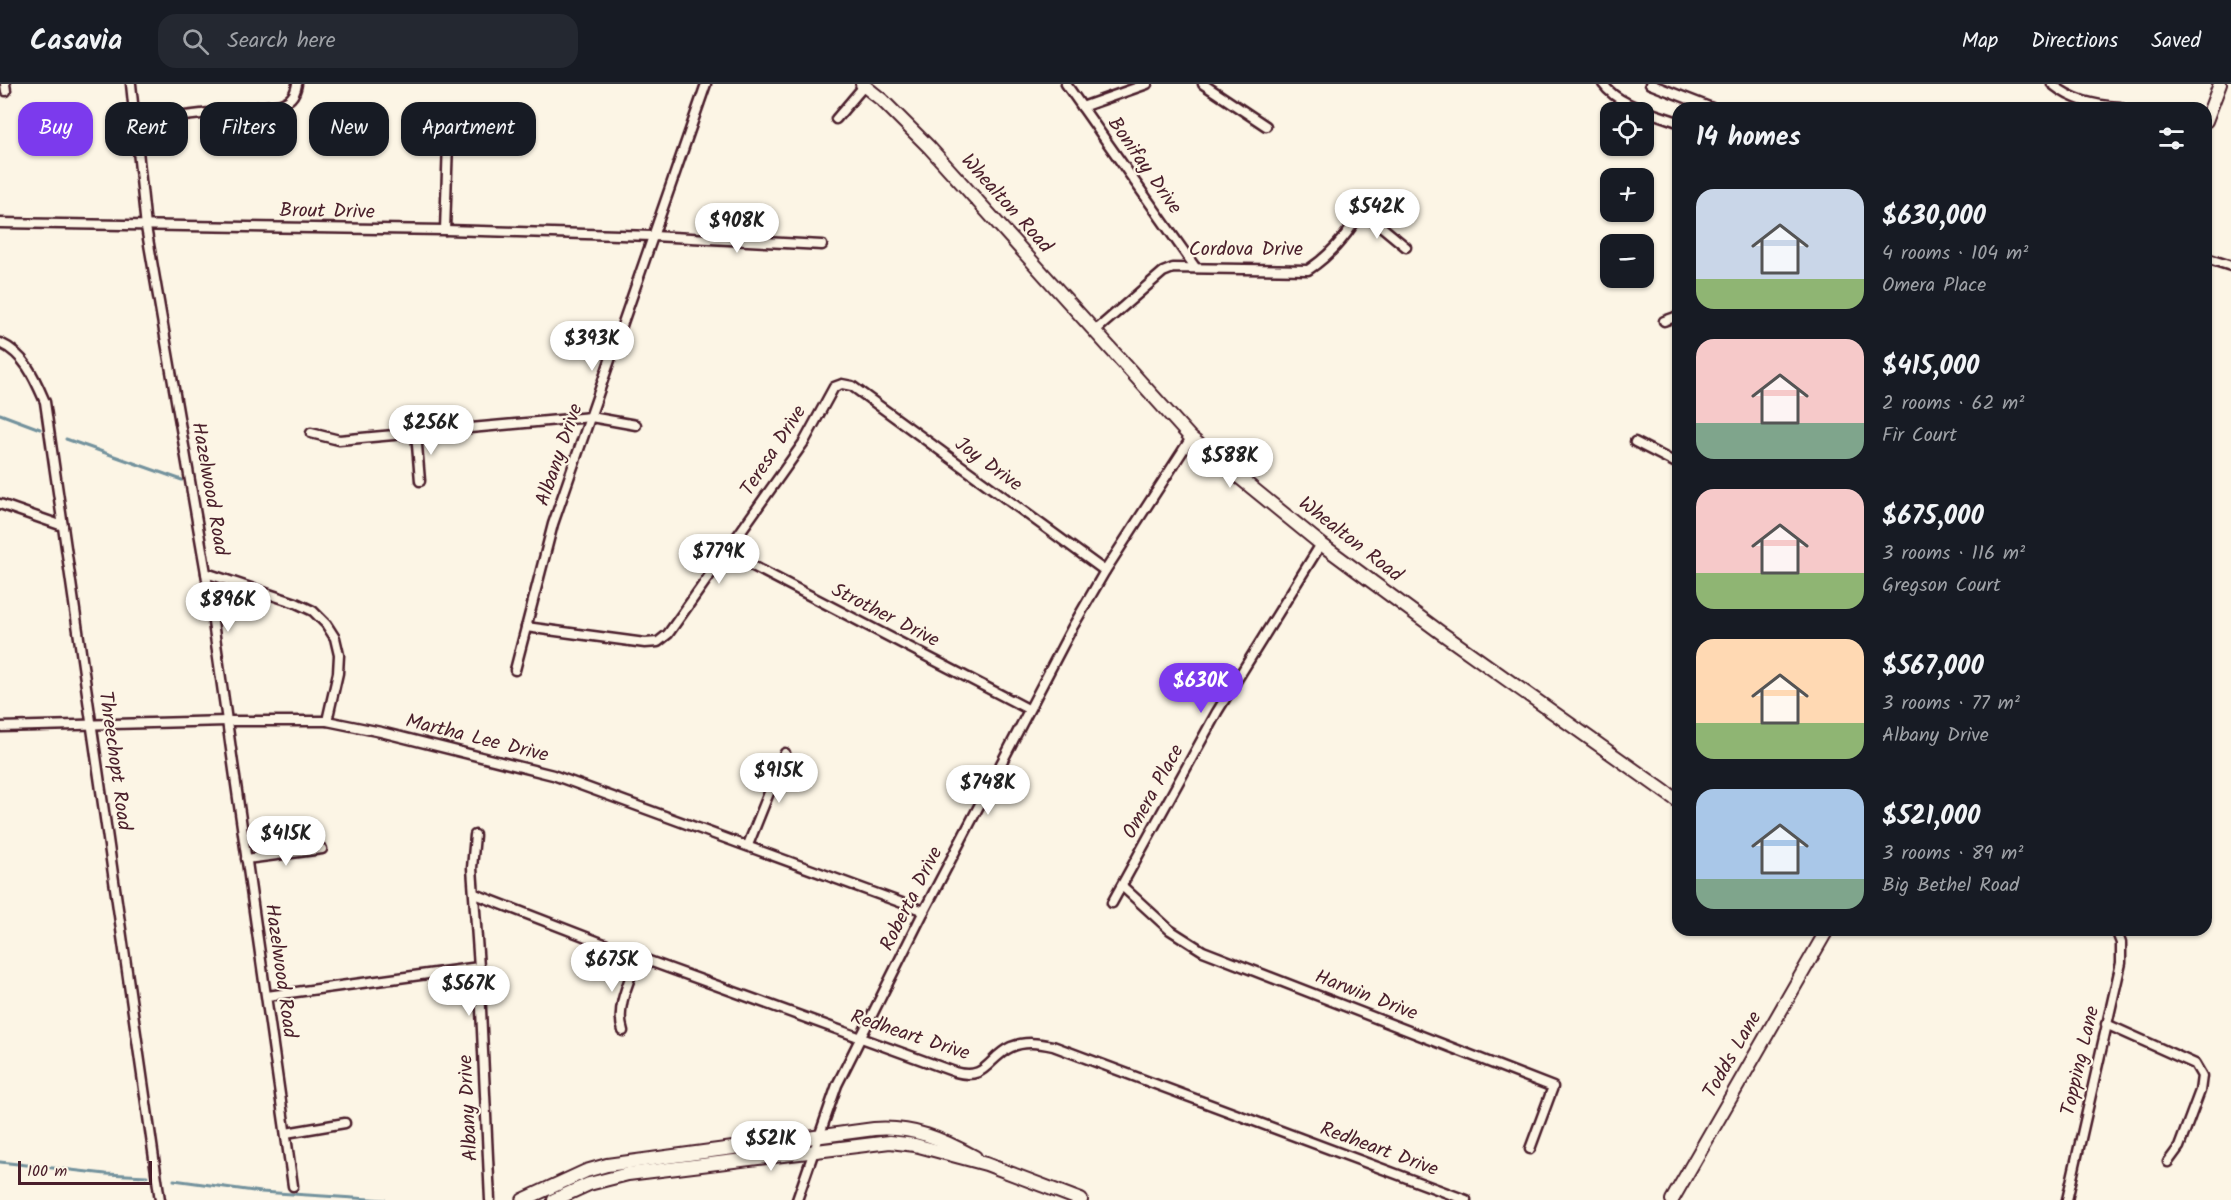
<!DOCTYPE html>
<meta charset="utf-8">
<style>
body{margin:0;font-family:Kalam,sans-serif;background:#242831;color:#f1f3f6;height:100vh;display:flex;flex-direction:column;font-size:22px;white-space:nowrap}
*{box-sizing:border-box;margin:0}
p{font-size:20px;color:#9ea1a6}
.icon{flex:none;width:33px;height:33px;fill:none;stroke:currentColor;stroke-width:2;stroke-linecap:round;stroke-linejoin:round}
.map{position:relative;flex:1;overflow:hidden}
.side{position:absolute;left:1672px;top:18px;width:540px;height:834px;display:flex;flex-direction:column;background:#171b24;border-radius:18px;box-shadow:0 2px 4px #0004}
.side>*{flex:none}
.banner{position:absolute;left:18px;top:18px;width:570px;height:54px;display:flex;gap:12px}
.fabs{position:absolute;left:1600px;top:18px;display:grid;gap:12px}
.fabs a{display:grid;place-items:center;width:54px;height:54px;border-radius:12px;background:#171b24;box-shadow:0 2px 4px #0004;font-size:30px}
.scale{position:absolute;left:18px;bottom:15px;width:134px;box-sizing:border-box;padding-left:6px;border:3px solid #4a1f2b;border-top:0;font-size:16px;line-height:21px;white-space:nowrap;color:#4a1f2b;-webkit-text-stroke:4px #fcf5e5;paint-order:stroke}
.price{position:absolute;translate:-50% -51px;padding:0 14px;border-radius:21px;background:#fff;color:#222;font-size:20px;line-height:39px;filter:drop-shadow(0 2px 3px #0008)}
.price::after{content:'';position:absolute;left:50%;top:36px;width:18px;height:14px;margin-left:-9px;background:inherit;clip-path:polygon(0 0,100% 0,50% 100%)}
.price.selected{background:#7c3aed;color:#fff}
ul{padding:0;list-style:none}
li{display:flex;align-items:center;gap:18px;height:150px;padding:0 24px}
li span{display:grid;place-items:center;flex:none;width:168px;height:120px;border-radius:18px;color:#555}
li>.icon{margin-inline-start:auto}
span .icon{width:72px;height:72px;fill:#fffc;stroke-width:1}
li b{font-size:26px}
h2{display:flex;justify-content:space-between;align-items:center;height:72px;padding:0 24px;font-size:26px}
.tag{padding:0 21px;border-radius:18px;background:#171b24;box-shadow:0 2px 4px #0004;font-size:21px;line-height:54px}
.tag.selected{background:#7c3aed;color:#fff}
header{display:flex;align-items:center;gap:36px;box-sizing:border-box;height:84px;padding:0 30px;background:#171b24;border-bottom:2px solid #363941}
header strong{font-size:28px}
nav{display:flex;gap:33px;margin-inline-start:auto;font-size:21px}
.search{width:420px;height:54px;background:#242831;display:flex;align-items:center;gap:15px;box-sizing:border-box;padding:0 21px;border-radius:18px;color:#9ea1a6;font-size:22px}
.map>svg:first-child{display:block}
</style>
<header>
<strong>Casavia</strong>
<div class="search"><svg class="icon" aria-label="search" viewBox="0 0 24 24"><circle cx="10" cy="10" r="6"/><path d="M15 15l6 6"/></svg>Search here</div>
<nav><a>Map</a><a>Directions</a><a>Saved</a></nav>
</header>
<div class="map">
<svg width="2231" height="1116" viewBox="0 0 2231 1116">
<rect width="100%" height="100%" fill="#fcf5e5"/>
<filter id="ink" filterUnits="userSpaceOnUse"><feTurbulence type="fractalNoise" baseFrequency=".0167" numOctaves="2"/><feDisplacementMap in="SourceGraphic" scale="12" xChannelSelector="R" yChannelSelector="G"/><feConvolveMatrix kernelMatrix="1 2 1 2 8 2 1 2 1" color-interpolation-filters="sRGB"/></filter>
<g filter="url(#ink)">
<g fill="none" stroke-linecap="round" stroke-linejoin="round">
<g stroke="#73929d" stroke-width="3">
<polyline points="0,330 40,345"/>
<polyline points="66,355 182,396"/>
<polyline points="0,1078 106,1090 147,1092"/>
<polyline points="174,1096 261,1108 385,1116"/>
</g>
<defs>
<g id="street">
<polyline points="5,0 6,7"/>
<polyline points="131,0 146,143 206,489 293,1102"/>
<polyline points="1066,0 1195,183"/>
<polyline points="1203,0 1266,42"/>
<path d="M1603 0C1619 22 1654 29 1678 38"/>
<polyline points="1650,0 1712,24"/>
<path d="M2052 0C2073 17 2094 21 2120 23"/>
<polyline points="1082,23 1147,0"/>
<polyline points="836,35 864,2"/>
<polyline points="438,36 448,58 445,146"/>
<path d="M134 38 277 21C289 18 295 13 297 0"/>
<polyline points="1360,130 1377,139 1406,163"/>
<polyline points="0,139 445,146 653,152 822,161"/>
<polyline points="2206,174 2231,182"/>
<polyline points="1664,237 1678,232"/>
<path d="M1095 247 1163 188 1173 184 1308 186C1334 169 1353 144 1367 116"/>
<path d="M0 259C25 270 35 295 45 318L160 1116"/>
<polyline points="311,349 339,356 591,333 636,341"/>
<polyline points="416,349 420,397"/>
<polyline points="1635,358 1678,380"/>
<polyline points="0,420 63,442"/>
<polyline points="726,468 1028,625"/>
<polyline points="206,489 296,519 313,527 326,540 335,554 339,571 338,589 327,637"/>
<polyline points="526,543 645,559 658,558 668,550 804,358 834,303 842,300 852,302 1105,487"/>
<polyline points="515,586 553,440 706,0"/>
<polyline points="0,643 227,637 327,637 381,648 553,691 924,827"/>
<polyline points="475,751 472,784 479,883 490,1116"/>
<polyline points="748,761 785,669"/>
<polyline points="246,775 322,765"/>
<polyline points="1122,802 1170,846 1203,867 1553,1003 1530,1065"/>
<path d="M475 810 638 873 955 988C987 997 987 974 1011 963 1025 957 1038 959 1053 962L1466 1116"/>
<polyline points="1112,819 1217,628 1321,460"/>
<polyline points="267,912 479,883"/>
<polyline points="2106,940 2195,980 2202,992 2200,1007 2179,1063 2168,1078"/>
<path d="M623 947C615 923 630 896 638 873"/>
<polyline points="286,1049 345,1039"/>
<polyline points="797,1116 837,1001 924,827 1072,544 1105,487 1191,354"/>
<polyline points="2067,1116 2121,879 2121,859 2116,846"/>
</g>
<g id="secondary">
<polyline points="862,0 882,16 929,63 1191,354 1321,460 1440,548 1678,717"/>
<polyline points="2206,37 2220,0"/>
<path d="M523 1116 586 1087 607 1081 874 1045C913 1042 942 1055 975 1073"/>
<polyline points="554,1116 589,1100 628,1090 890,1058 915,1061 986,1080 1081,1116"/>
<polyline points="1672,1116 1827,846"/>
</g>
</defs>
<use href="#street" stroke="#4a1f2b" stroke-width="13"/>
<use href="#secondary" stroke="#4a1f2b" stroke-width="16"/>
<use href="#street" stroke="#fcf5e5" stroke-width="8"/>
<use href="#secondary" stroke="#fcf5e5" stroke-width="12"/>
</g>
</g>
<g text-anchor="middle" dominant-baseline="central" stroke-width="4.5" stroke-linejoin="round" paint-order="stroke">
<g font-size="20" fill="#4a1f2b" stroke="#fcf5e5">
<text transform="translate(1144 82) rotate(55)">Bonifay Drive</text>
<text transform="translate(1006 120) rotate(48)">Whealton Road</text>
<text transform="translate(327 128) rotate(1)">Brout Drive</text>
<text x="1246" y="166">Cordova Drive</text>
<text transform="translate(774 367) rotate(-57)">Teresa Drive</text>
<text transform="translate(560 371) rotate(-71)">Albany Drive</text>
<text transform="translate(988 381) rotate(36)">Joy Drive</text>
<text transform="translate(209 405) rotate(80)">Hazelwood Road</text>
<text transform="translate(1350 456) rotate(38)">Whealton Road</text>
<text transform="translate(885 532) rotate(27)">Strother Drive</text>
<text transform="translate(477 655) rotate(14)">Martha Lee Drive</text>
<text transform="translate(114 677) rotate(82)">Threechopt Road</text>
<text transform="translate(1154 708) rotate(-61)">Omera Place</text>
<text transform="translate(912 815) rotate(-63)">Roberta Drive</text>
<text transform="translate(280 887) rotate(82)">Hazelwood Road</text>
<text transform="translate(1366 912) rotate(21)">Harwin Drive</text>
<text transform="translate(910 952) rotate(18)">Redheart Drive</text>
<text transform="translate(1733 971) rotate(-60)">Todds Lane</text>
<text transform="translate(2081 977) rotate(-77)">Topping Lane</text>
<text transform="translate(469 1024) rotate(-93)">Albany Drive</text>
<text transform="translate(1379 1066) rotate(20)">Redheart Drive</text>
</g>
</g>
</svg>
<div class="fabs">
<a><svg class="icon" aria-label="locate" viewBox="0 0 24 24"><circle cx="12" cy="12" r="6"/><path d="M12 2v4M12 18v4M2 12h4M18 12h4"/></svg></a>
<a>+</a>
<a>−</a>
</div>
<div class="scale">100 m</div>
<b class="price" style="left:1377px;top:156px">$542K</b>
<b class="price" style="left:737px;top:170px">$908K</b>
<b class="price" style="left:592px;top:288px">$393K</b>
<b class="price" style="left:431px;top:372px">$256K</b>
<b class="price" style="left:1230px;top:405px">$588K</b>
<b class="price" style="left:719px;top:501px">$779K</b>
<b class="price" style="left:228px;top:549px">$896K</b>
<b class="price selected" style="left:1201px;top:630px">$630K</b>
<b class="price" style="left:779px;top:720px">$915K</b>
<b class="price" style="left:988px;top:732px">$748K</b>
<b class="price" style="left:286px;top:783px">$415K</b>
<b class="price" style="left:612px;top:909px">$675K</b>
<b class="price" style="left:469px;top:933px">$567K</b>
<b class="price" style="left:771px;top:1088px">$521K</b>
<div class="banner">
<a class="tag selected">Buy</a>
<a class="tag">Rent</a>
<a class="tag">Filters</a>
<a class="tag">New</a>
<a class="tag">Apartment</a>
</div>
<section class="side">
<h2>14 homes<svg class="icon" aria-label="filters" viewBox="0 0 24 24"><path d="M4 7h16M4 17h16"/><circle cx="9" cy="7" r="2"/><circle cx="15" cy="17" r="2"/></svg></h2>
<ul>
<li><span style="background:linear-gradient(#c9d6e8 75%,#8fb573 0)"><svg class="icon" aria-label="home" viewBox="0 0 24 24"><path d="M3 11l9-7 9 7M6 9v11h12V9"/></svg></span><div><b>$630,000</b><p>4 rooms · 104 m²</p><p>Omera Place</p></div></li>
<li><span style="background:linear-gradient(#f6c9c9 70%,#7fa58c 0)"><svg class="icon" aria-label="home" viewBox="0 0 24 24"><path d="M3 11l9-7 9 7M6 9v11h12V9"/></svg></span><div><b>$415,000</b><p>2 rooms · 62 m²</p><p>Fir Court</p></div></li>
<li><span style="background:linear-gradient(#f6c9c9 70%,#8fb573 0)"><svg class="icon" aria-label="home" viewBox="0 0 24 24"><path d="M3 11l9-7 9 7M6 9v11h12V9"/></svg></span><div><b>$675,000</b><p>3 rooms · 116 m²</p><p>Gregson Court</p></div></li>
<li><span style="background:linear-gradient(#ffd9b3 70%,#8fb573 0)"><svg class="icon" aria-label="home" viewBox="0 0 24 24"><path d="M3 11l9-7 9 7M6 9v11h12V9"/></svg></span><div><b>$567,000</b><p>3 rooms · 77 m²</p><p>Albany Drive</p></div></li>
<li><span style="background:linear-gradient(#a9c7e8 75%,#7fa58c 0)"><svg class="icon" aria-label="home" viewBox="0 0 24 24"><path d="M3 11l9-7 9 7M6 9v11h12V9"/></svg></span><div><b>$521,000</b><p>3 rooms · 89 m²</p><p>Big Bethel Road</p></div></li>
</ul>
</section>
</div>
